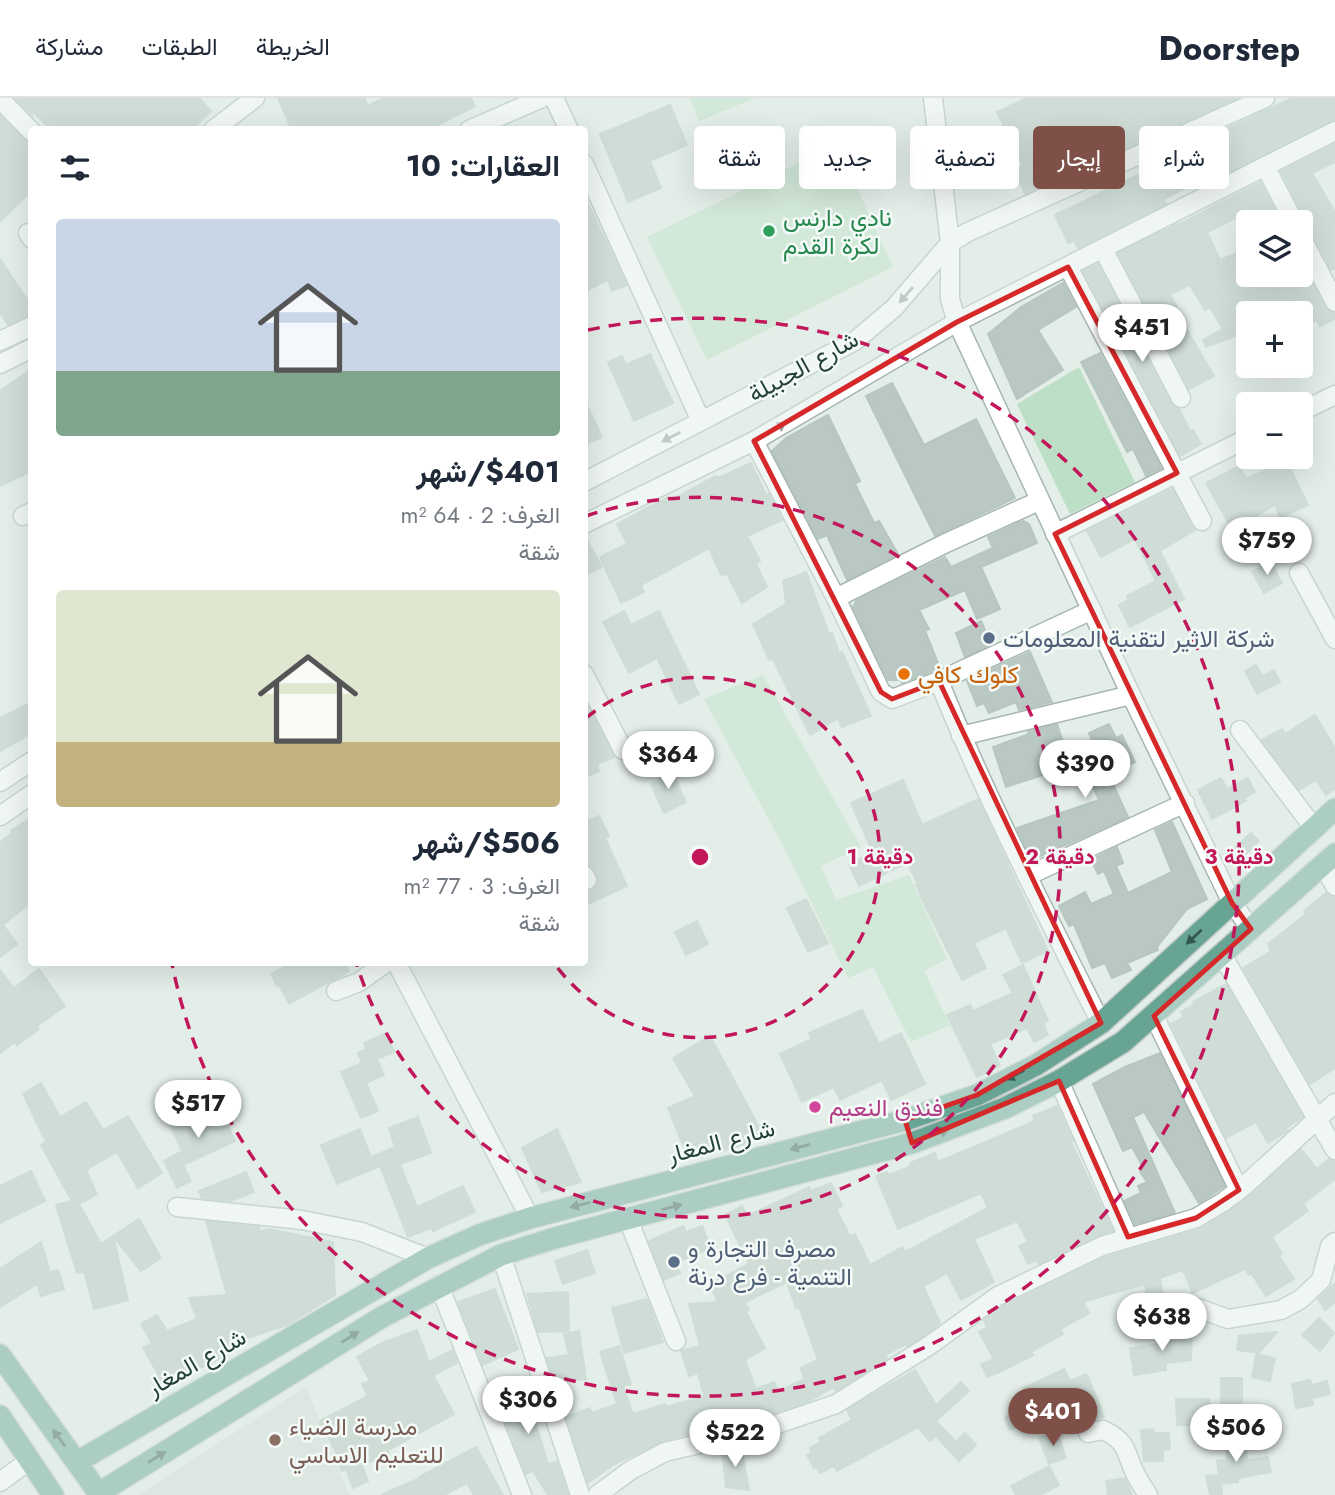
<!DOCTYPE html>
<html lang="ar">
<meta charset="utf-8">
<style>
body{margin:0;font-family:Jost,Vazirmatn,sans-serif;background:#f2f2f3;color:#1f2937;direction:rtl;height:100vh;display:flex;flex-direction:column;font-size:26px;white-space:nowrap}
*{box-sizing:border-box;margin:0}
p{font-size:23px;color:#747a83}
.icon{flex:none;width:38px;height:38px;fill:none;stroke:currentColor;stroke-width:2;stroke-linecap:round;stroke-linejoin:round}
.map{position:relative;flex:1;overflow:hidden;direction:ltr}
.panel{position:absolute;left:28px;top:28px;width:560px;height:840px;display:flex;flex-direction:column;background:#fff;border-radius:7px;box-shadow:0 7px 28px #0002;direction:rtl}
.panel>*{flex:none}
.banner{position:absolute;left:609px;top:28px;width:620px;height:63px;direction:rtl;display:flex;gap:14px}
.controls{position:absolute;left:1236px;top:112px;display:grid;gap:14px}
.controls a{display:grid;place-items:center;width:77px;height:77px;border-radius:7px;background:#fff;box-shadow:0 7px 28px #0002;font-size:35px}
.price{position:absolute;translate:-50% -60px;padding:0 16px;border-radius:24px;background:#fff;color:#222;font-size:23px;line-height:46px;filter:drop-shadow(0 2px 4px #0008)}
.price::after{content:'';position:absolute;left:50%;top:42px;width:21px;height:16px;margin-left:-10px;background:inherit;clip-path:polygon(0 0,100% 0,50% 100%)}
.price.current{background:#7f5047;color:#fff}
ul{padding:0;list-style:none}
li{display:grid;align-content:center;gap:14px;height:371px;padding:0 28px}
li span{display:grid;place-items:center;height:217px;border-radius:7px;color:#555}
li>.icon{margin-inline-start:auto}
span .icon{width:126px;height:126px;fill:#fffc;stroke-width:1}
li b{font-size:30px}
h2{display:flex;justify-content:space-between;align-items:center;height:84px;padding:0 28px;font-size:30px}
.pill{padding:0 24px;border-radius:7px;background:#fff;box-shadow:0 7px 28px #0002;font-size:24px;line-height:63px}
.pill.current{background:#7f5047;color:#fff}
header{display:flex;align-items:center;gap:42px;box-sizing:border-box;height:98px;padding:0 35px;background:#fff;border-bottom:2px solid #e0e1e3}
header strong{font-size:33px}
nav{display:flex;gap:38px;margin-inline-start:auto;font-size:24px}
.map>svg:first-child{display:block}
</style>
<header>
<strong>Doorstep</strong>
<nav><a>الخريطة</a><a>الطبقات</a><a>مشاركة</a></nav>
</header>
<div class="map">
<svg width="1335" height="1397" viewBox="0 0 1335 1397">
<rect width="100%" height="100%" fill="#e4eee9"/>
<polygon fill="#d2ddd8" points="306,1288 349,1397 139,1397"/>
<g fill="#bcdfc5">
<polygon points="690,0 755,0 699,23"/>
<polygon points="837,46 893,169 707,262 647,139"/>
<polygon points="1079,269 1135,384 1070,416 1017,306"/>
<polygon points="763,577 861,749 821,768 836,802 909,777 947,861 924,873 950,927 911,944 873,869 848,880 790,761 704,601"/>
</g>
<g fill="#b9c8c2" stroke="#b6c7c0" stroke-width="2" fill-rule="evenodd">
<polygon points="15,0 199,0 211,13 192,32 51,32 32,12 32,17"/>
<polygon points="278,0 364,0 368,8 383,0 471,0 475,8 432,30 431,27 422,32 292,32"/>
<polygon points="1027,0 1237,0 1025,96 1016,75 1022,73 1020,69 1023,67 997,14"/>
<polygon points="1292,0 1335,0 1335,22 1196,90 1194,86 1164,101 1166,106 1078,150 1074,143 1068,145 1055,117 1153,70 1182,52 1184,55 1206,45 1205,41"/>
<polygon points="670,7 687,47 650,63 661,90 628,104 600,36"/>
<polygon points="0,17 24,42 32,45 32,92 0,124"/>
<polygon points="1335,46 1335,64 1312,75 1335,114 1335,170 1331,172 1310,132 1305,127 1304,119 1281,73"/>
<polygon points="1260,84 1281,124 1250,124 1246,115 1207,134 1220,162 1248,150 1248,177 1300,177 1300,162 1325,209 1334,215 1335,221 1320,228 1317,222 1300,231 1300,215 1267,215 1262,205 1240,215 1248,233 1206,249 1203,242 1223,231 1210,209 1205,212 1190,187 1170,196 1186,226 1184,227 1214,278 1189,291 1118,155 1179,125 1180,126"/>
<polygon points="584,98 627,187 612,193 608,182 584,194"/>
<polygon points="0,161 32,209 32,217 8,227 0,215"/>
<polygon points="1098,166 1171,305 1179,311 1190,333 1193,332 1201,346 1180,358 1083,173"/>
<polygon points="1063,185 1076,209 1038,232 1063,272 1017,301 988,236 1021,209"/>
<polygon points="1100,255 1161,370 1146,378 1133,351 1127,354 1081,264"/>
<polygon points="650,256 673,305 634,323 608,264 622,258 626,267"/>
<polygon points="32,271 32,373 0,388 0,293"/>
<polygon points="892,285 924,347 976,321 1015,400 935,438 866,298"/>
<polygon points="584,301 602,339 584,347"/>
<polygon points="828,317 860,383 855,386 874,425 879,423 898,456 847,482 827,437 818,441 772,353 786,340"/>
<polygon points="1286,362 1308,407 1280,420 1275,407 1232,431 1206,385 1239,368 1247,381"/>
<polygon points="751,365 768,401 768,395 782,422 747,438 760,463 756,466 767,489 742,505 727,476 721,477 709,450 641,487 644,494 621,505 600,459 627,446 617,426 668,399 670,403 716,378 718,380"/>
<polygon points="1172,391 1195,432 1160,453 1184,501 1130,529 1119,507 1129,502 1127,498 1156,483 1135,441 1101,459 1087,433"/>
<polygon points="1023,423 1029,426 1037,445 981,469 1000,511 977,521 965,492 919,512 929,531 925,533 940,570 902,585 900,582 888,582 853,509 856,503 945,459 951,469 993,450 988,439"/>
<polygon points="584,437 602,469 584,478"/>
<polygon points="1271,464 1282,485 1264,495 1252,474"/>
<polygon points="806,474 829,536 832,535 839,555 842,554 871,618 842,629 838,620 810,637 773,561 769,562 753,526 786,506 783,483"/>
<polygon points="624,513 631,527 659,513 699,596 679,606 657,560 629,575 603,524"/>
<polygon points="981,523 991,546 965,559 956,535"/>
<polygon points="1030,554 1052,604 1019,612 1016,604 989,615 984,605 977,608 967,583"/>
<polygon points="1256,567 1263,578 1274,572 1280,584 1257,596 1245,573"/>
<polygon points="584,602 614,659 597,666 599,673 584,680"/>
<polygon points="32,604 32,635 0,653 0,620"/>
<polygon points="1315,617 1335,650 1335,691 1326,697 1316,682 1299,692 1262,642 1282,631 1285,636"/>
<polygon points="1057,626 1066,653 1071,652 1076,666 1006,689 993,649 1029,636 1028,634"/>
<polygon points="1109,626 1116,640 1122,637 1135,664 1108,675 1128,719 1032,762 1017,730 1099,702 1080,660 1096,652 1089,635"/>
<polygon points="670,670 686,704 664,715 651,686 660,682 658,677"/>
<polygon points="1221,680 1227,691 1248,680 1255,694 1244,700 1246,703 1212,721 1198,692"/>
<polygon points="903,682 922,727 978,701 1048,853 1022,865 1006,830 974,845 986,870 962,882 923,803 916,787 918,786 907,765 859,788 849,766 873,755 851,705"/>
<polygon points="599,718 609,738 605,740 627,788 584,808 584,793 593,791 598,782 593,771 584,766 584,725"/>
<polygon points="32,720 32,803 3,827 17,846 0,859 0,744 12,735 11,732"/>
<polygon points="1172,724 1207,801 1187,811 1157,849 1158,852 1127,865 1131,872 1112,880 1105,865 1092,870 1074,826 1069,828 1059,808 1085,794 1091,806 1114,796 1104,773 1098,776 1091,762 1117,749 1123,765 1116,768 1128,795 1172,774 1155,732"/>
<polygon points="1251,735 1259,743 1241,761 1223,761"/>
<polygon points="1326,795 1335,799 1335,970 1310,986 1243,870 1271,853 1268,846 1306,816 1304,813"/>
<polygon points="806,801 828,845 808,854 787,810"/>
<polygon points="697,823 708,846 686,857 675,834"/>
<polygon points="294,864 345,864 349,873 289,906 279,887 277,888 271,876"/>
<polygon points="1023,867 1048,923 1043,925 1048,937 1034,944 1027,930 990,946 1000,968 977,979 947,917 970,907 973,913 1013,895 1003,877"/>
<polygon points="39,871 65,908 37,928 39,931 17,947 15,944 0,955 0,872 14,890"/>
<polygon points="1226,886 1303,1019 1286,1030 1288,1032 1286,1034 1268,1045 1256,1024 1226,1040 1171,926 1184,919 1181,914 1195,906 1193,904"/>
<polygon points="862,912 879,946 901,935 925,986 891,1002 882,982 840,1002 834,989 802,1004 780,956 812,941 809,935"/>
<polygon points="386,935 394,954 377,961 384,977 366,985 378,1013 361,1020 341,974 362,965 358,955 366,951 364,945"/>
<polygon points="710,938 765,1040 721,1053 719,1050 700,1059 683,1047 668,1010 695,998 673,960"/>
<polygon points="1160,955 1225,1088 1199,1105 1144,1014 1133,1019 1175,1115 1135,1126 1124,1103 1141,1095 1138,1088 1147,1084 1140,1074 1144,1071 1132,1049 1123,1053 1093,986 1125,969"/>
<polygon points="41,985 60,1019 86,1004 103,1032 128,1018 162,1075 138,1090 117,1054 86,1072 97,1096 79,1106 101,1146 113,1138 128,1202 94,1211 84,1173 77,1175 56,1107 72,1103 41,1047 46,1044 23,996"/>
<polygon points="218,1004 235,1043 183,1067 191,1083 177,1090 164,1063 182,1053 170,1026"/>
<path d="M1057 1008 1073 1043 1071 1044 1113 1133 1097 1138 1039 1166 1036 1162 1028 1166 1019 1148 1028 1144 1017 1123 974 1141 994 1184 961 1202 947 1175 923 1188 940 1225 924 1238 907 1248 906 1246 885 1257 887 1260 836 1293 834 1289 809 1303 760 1320 662 1343 613 1367 588 1385 566 1319 590 1310 592 1315 617 1306 600 1254 619 1248 631 1286 623 1288 633 1316 665 1306 666 1309 704 1298 698 1275 689 1278 681 1253 700 1248 689 1206 718 1204 710 1186 749 1166 725 1117 742 1108 747 1118 809 1089 811 1093 831 1085 842 1108 836 1111 850 1138 855 1136 870 1167 902 1149 905 1154 988 1110 981 1095 898 1131 876 1078 887 1074 889 1077 911 1068 910 1065 935 1055 938 1064 1035 1023 1033 1018ZM787 1184 796 1210 799 1209 818 1262 800 1270 805 1281 778 1293 774 1284 756 1291 745 1262 765 1250 746 1214 749 1212 745 1204Z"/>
<polygon points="418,1019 431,1055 400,1066 417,1109 463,1088 475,1114 433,1133 431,1130 408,1139 380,1068 337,1086 321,1047 360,1031 371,1059 395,1049 389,1030"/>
<polygon points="557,1031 581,1084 542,1094 522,1050"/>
<polygon points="1301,1051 1317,1071 1329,1061 1335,1063 1335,1081 1303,1106 1308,1113 1272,1139 1282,1156 1279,1158 1294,1181 1266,1198 1251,1175 1249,1177 1245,1171 1193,1195 1183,1172 1160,1180 1164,1202 1158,1204 1154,1211 1149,1212 1145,1186 1083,1204 1089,1215 1060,1231 1063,1236 1031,1254 1033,1257 1000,1274 987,1279 981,1266 994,1261 979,1234 987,1229 984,1222 1004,1208 1106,1159 1202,1130 1251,1097"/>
<polygon points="31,1073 45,1103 0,1125 0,1088"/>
<polygon points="246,1074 254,1094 231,1103 202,1100 199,1093"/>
<polygon points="139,1121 161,1160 141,1173 113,1138"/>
<polygon points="206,1123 259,1129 260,1134 269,1131 333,1144 335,1197 287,1227 238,1243 240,1249 209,1266 191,1273 161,1292 153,1280 158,1276 143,1250 152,1245 141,1226 157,1217 167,1233 197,1221 189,1200 227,1197"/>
<polygon points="683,1128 686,1134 702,1128 711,1150 675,1165 680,1175 664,1182 649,1143"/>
<polygon points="41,1144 50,1174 58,1172 64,1191 41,1198 37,1186 0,1209 0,1171"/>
<polygon points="587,1152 595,1175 563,1186 555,1163"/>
<polygon points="1335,1185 1335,1204 1325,1212 1318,1201"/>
<polygon points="495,1191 518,1251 483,1267 458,1204"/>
<polygon points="568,1194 569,1233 538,1234 527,1196"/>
<polygon points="647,1201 663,1244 624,1255 612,1210"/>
<polygon points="1319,1220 1334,1235 1320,1253 1302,1237"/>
<polygon points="417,1232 429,1264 453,1252 457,1265 433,1277 454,1316 388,1352 389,1355 362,1368 368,1383 353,1390 346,1371 342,1373 336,1360 338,1359 320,1323 368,1298 362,1286 370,1283 357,1259 382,1245"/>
<polygon points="1192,1232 1191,1262 1166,1265 1166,1272 1134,1277 1130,1250 1167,1245 1166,1234"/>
<polygon points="579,1233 586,1281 555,1284 547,1260 569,1257 564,1236"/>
<polygon points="1277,1234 1259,1255 1237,1252 1239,1238"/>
<polygon points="1256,1256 1275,1260 1270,1283 1252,1279"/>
<polygon points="1064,1271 1070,1283 1086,1276 1088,1279 1104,1319 1087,1324 1077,1297 1010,1332 1005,1320 1031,1303 1024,1290"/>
<polygon points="915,1272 936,1307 961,1284 969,1293 936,1323 956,1344 965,1335 976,1347 959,1363 936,1338 930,1343 918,1329 837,1373 834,1368 820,1375 816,1368 814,1370 807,1357 812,1354 810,1350 821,1344 819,1340 852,1322 847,1312"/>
<polygon points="522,1280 548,1366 557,1364 568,1397 548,1397 533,1373 526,1376 492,1289"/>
<rect x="1221" y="1280" width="21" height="31"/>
<polygon points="1310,1282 1312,1287 1327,1283 1330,1296 1312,1300 1313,1307 1296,1310 1292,1286"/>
<polygon points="1176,1301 1209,1301 1210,1327 1177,1327"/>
<polygon points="1153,1331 1154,1335 1169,1335 1170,1351 1163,1352 1163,1363 1144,1363 1141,1332"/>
<polygon points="1057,1333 1066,1360 1049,1366 1039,1340"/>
<polygon points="1245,1334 1247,1362 1268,1359 1271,1374 1238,1380 1238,1384 1221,1386 1222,1397 1210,1397 1206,1378 1219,1377 1217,1363 1227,1362 1226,1335"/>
<polygon points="741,1348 749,1392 726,1389 722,1352"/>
<polygon points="476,1349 503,1397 474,1397 467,1385 444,1397 381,1397 420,1380 419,1379"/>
<polygon points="1049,1368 1059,1387 1040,1397 1016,1397 1011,1388"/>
<polygon points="1125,1380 1132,1397 1108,1397 1106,1383"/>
</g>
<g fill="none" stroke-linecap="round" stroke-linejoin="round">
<defs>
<g id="minor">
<polyline points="554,0 569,32"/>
<polyline points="933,0 950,145 950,201 957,224 1131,597 1232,805 1251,831"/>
<polyline points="0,1 32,34"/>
<polyline points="213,32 255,0"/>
<polyline points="469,32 542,0"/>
<polyline points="584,66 701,323"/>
<polyline points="1265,68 1294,124"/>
<polyline points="28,135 32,141"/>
<polyline points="1300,137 1335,204"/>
<polyline points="1103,151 1181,300"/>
<polyline points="1068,169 1202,423"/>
<polyline points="0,243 32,228"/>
<polyline points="0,266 32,250"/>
<polyline points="1300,314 1335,297"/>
<polyline points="754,343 836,500 881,594 892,601 939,583 1092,512"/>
<polyline points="584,384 855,243 894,210 950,145 968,134 1265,0"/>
<polyline points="23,418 32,414"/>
<polyline points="584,426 754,343 957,224 1335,33"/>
<polyline points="1055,436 1248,340"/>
<polyline points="1299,475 1335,541"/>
<polyline points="836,500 946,445 1039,403"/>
<polyline points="584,576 623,652"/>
<path d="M939 583C986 700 1044 812 1101 925"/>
<polyline points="1240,632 1314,730"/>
<polyline points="961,638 1131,597"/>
<polyline points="0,684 32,663"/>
<polyline points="0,718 32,696"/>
<polyline points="1323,767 1335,788"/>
<polyline points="584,777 587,782"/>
<polyline points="1027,778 1185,705"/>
<polyline points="1221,855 1335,1052"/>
<polyline points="396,864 530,1120"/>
<polyline points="336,893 359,884 387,864"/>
<polyline points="1154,918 1239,1092"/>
<polyline points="1059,983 1128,1139"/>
<polyline points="177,1109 302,1122 362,1134 428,1160"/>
<polyline points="628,1121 676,1243"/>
<polyline points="501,1157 580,1397"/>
<polyline points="439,1187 522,1397"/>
<polyline points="1165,1213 1198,1210 1228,1221 1281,1212 1301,1201 1321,1182 1330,1148 1335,1144"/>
<path d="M1088 1335 1103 1332C1130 1345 1124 1354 1136 1377 1139 1384 1144 1390 1148 1397"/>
<polyline points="0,1384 30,1362"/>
<polyline points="597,1397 631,1372 665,1354 763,1331 836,1306 930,1247 998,1198 1102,1148 1196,1120 1223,1104 1244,1088 1335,1005"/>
</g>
<g id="major">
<polyline points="0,1257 100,1397"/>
<polyline points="0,1318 53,1397"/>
<polyline points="77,1364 428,1160 479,1137 530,1120 905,1022 977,997 1036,967 1101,925 1335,711"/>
<polyline points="99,1395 382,1219 501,1157 555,1140 912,1045 1005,1010 1059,983 1123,944 1335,756"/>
</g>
</defs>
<use href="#minor" stroke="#a6b6b0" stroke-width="21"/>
<use href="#major" stroke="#c1cac7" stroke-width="24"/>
<use href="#minor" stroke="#fff" stroke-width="18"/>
<use href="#major" stroke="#67a494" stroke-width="21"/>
</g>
<defs><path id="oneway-solid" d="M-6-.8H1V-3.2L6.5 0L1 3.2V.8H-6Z" transform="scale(1.75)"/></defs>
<g fill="#91a09b">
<use href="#oneway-solid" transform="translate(906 197) rotate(131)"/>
<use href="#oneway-solid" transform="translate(777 330) rotate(-30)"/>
<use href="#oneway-solid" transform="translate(671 339) rotate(153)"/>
</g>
<g fill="#34594e">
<use href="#oneway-solid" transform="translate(1194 839) rotate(137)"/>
<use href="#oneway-solid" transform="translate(1015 977) rotate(153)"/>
<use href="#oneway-solid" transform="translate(939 1035) rotate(-20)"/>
<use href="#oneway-solid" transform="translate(800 1049) rotate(165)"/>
<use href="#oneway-solid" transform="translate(580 1107) rotate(166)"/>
<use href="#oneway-solid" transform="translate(672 1109) rotate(-15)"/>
<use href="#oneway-solid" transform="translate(350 1239) rotate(-32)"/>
<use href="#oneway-solid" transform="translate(59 1340) rotate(-126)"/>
<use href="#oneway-solid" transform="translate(157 1359) rotate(-32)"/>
</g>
<path d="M0 0H1335V1397H0ZM1068 169 1177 375 1055 436 1232 805 1251 831 1154 918 1239 1092 1196 1120 1128 1139 1059 983 912 1045 905 1022 977 997 1101 925 939 583 892 601 881 594 754 343 957 224Z" fill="#e4eee9" fill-opacity=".55" fill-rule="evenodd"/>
<path fill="none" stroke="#d62828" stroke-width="5" stroke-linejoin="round" d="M1068 169 1177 375 1055 436 1232 805 1251 831 1154 918 1239 1092 1196 1120 1128 1139 1059 983 912 1045 905 1022 977 997 1101 925 939 583 892 601 881 594 754 343 957 224Z"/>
<g fill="none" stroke="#c2185b" stroke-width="3.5" stroke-dasharray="12 9">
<path d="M586 620A180 180 0 1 1 554 865"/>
<path d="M586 418A360 360 0 1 1 357 867"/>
<path d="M588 232A539 539 0 1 1 172 866"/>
</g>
<circle fill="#2e9e5b" stroke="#f4faf7" stroke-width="2.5" cx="769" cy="133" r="7"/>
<g fill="#5c6f8a" stroke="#f4faf7" stroke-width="2.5">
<circle cx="989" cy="540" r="7"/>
<circle cx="674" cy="1164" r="7"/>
</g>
<circle fill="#e8710a" stroke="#f4faf7" stroke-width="2.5" cx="904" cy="576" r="7"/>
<circle fill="#d1479c" stroke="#f4faf7" stroke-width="2.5" cx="815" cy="1009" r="7"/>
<circle fill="#8d6e63" stroke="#f4faf7" stroke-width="2.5" cx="275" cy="1342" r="7"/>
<g text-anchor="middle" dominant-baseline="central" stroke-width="5" stroke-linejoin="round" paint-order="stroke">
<g font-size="24" fill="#27864d" stroke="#f4faf7" text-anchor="start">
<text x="783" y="119">نادي دارنس<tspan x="783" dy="28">لكرة القدم</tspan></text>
</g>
<g font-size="24" fill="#234037" stroke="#f4faf7">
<text transform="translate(803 268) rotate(-29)">شارع الجبيلة</text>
<text transform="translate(721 1043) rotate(-15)">شارع المغار</text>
<text transform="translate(196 1264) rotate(-30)">شارع المغار</text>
</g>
<g font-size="24" fill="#4e5e75" stroke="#f4faf7" text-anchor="start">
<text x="1003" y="540">شركة الاثير لتقنية المعلومات</text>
<text x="688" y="1150">مصرف التجارة و<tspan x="688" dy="28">التنمية - فرع درنة</tspan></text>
</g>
<g font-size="24" fill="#c56008" stroke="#f4faf7" text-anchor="start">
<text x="918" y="576">كلوك كافي</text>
</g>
<g font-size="24" fill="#b23c85" stroke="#f4faf7" text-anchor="start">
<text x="829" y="1009">فندق النعيم</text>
</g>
<g font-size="24" fill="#785e54" stroke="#f4faf7" text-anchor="start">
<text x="289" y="1328">مدرسة الضياء<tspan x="289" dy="28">للتعليم الاساسي</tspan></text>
</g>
</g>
<circle cx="700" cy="759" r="10" fill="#c2185b" stroke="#f4faf7" stroke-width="3.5"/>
<g font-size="21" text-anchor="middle" font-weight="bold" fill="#c2185b" stroke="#f4faf7" stroke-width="5" stroke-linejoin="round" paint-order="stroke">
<text x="880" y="766">1 دقيقة</text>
<text x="1060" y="766">2 دقيقة</text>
<text x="1239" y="766">3 دقيقة</text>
</g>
</svg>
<div class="controls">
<a><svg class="icon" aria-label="layers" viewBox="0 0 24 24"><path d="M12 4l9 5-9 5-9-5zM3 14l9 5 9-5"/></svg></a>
<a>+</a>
<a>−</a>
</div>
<b class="price" style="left:1142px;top:266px">$451</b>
<b class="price" style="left:1267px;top:479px">$759</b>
<b class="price" style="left:668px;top:693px">$364</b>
<b class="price" style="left:1085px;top:702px">$390</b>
<b class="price" style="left:198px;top:1042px">$517</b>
<b class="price" style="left:1162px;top:1255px">$638</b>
<b class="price" style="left:528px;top:1338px">$306</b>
<b class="price current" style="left:1053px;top:1350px">$401</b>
<b class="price" style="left:1236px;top:1366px">$506</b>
<b class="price" style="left:735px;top:1371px">$522</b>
<div class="banner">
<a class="pill">شراء</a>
<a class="pill current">إيجار</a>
<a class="pill">تصفية</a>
<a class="pill">جديد</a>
<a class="pill">شقة</a>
</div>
<section class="panel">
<h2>العقارات: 10<svg class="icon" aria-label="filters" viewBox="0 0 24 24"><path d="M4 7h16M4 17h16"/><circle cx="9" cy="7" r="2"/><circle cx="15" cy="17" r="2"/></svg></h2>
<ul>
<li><span style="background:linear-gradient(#c9d6e8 70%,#7fa58c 0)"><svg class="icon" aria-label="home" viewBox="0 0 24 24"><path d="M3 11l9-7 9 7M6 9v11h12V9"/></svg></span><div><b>$401/شهر</b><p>الغرف: 2 · 64 m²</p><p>شقة</p></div></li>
<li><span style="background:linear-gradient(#dfe7d0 70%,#c2b280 0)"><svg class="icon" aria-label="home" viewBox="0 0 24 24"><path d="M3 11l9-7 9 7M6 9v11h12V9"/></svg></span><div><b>$506/شهر</b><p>الغرف: 3 · 77 m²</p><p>شقة</p></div></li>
</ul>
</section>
</div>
